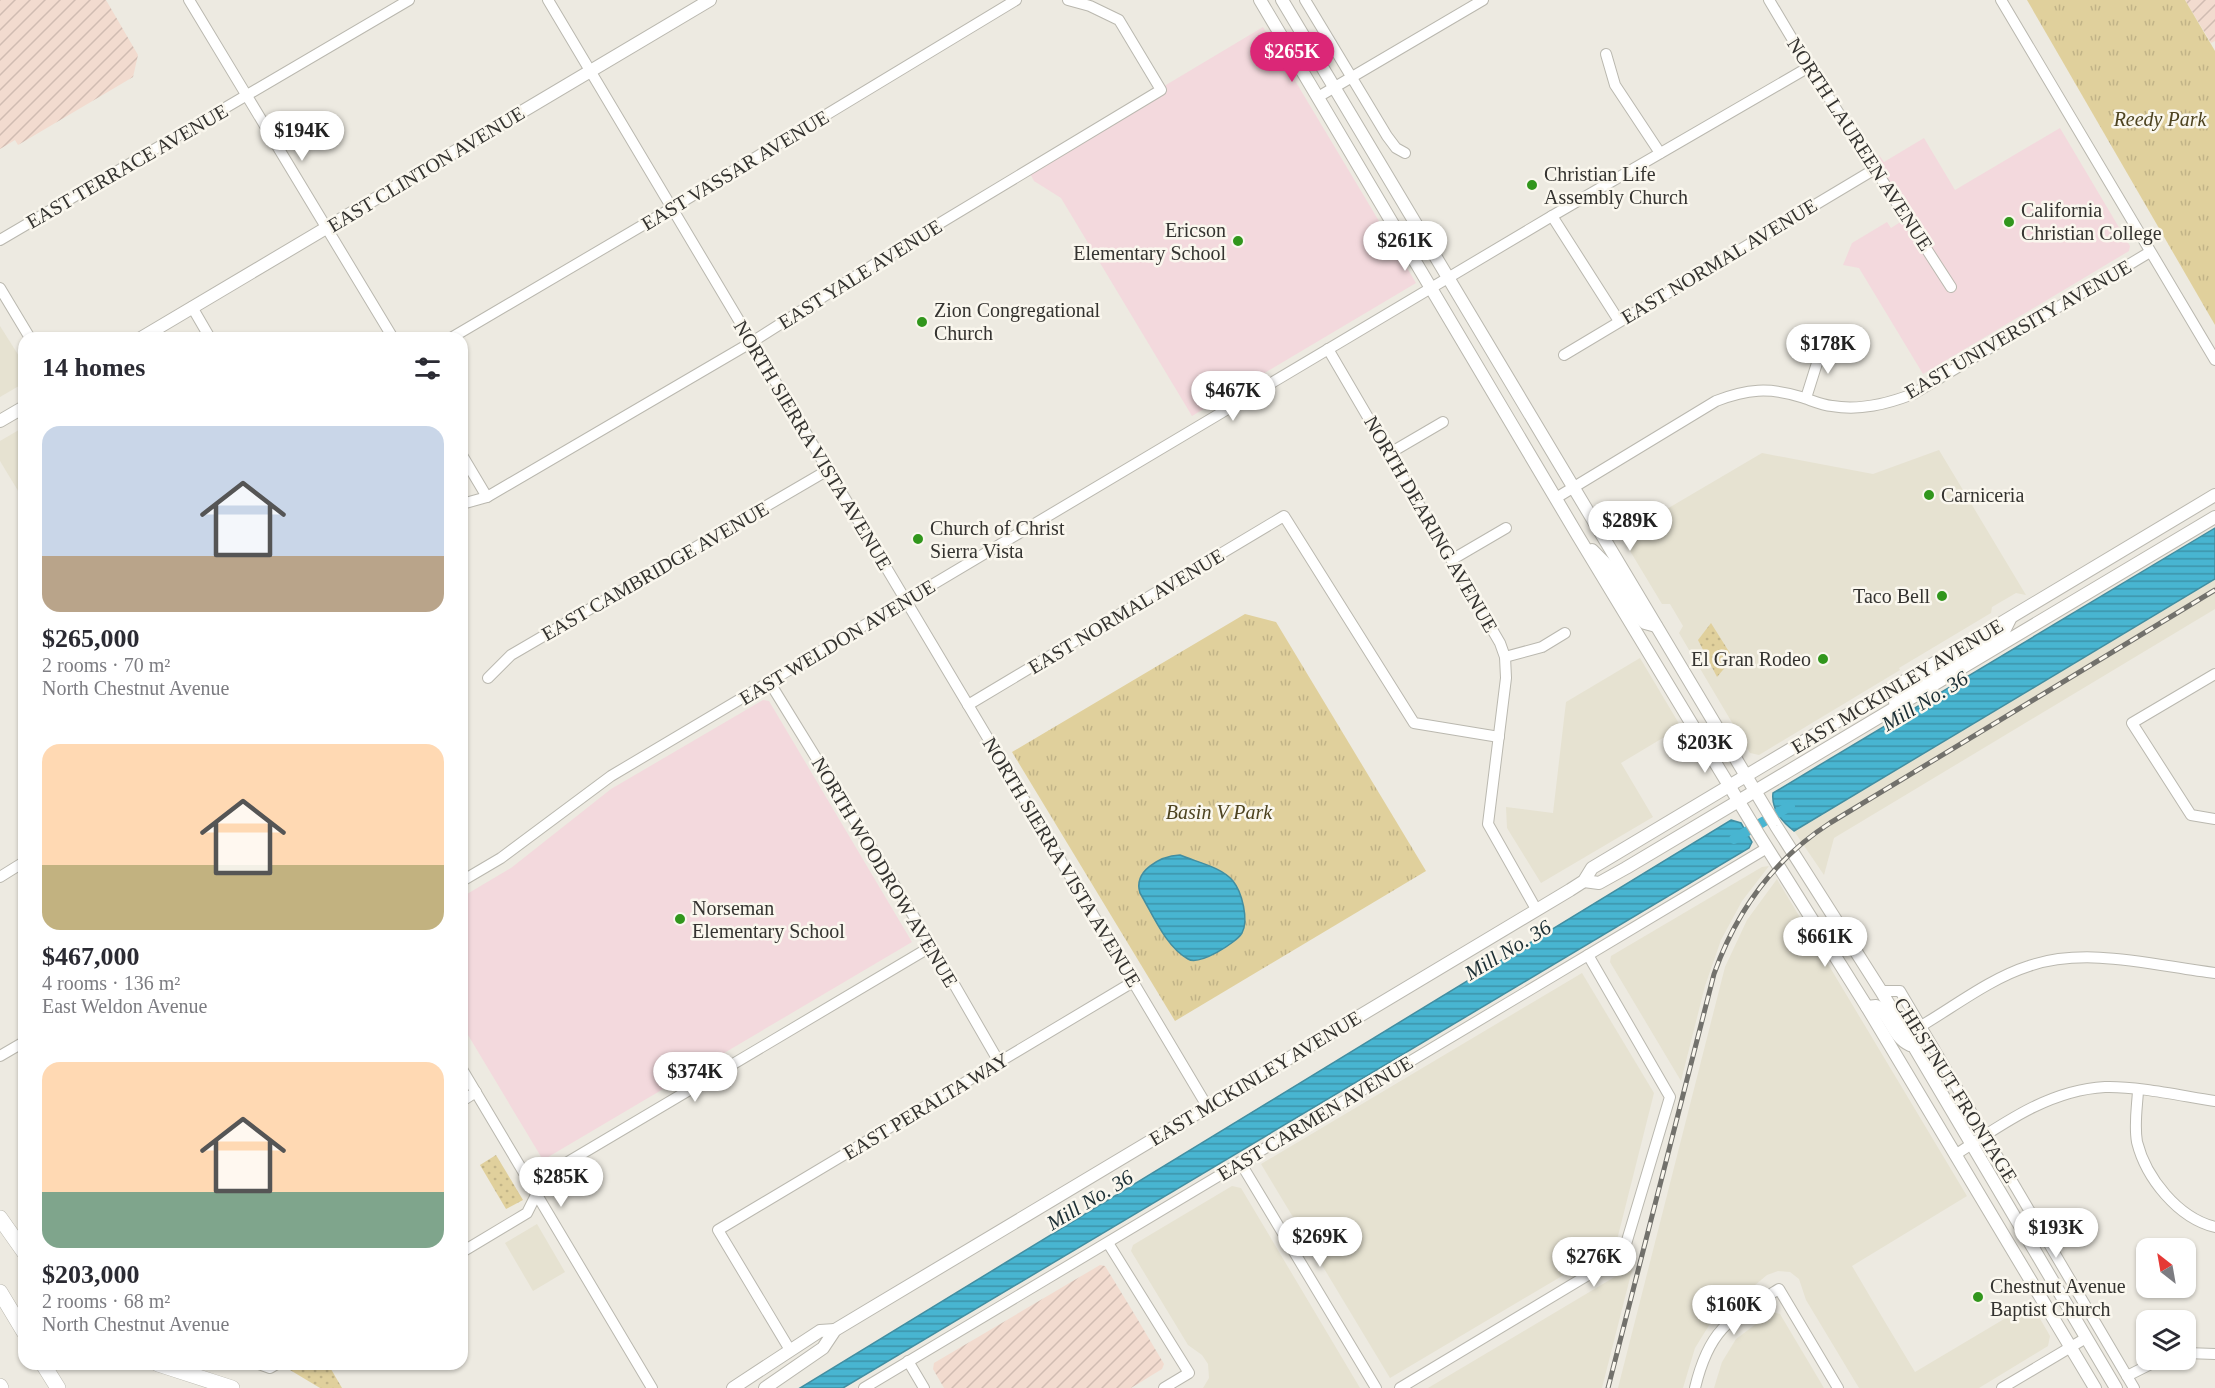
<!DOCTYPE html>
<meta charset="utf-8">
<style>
body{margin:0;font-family:Georgia,serif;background:#f7f7f7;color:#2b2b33;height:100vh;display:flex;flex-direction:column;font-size:22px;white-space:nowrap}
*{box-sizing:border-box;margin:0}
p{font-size:20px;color:#7c7c81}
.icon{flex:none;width:33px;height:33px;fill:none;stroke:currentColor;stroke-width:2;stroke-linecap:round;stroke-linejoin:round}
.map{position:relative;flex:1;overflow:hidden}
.side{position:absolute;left:18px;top:332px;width:450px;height:1038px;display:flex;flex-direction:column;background:#fff;border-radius:18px;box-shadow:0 2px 4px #0004}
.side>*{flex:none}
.needle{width:39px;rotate:329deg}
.buttons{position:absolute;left:2136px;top:1238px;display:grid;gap:12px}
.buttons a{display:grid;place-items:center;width:60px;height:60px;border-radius:12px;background:#fff;box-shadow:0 2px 4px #0004;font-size:30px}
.price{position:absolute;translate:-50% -51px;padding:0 14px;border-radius:21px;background:#fff;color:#222;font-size:20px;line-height:39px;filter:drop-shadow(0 2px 3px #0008)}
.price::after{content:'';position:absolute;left:50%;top:36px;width:18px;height:14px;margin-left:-9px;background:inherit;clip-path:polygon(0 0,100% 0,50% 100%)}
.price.selected{background:#db2777;color:#fff}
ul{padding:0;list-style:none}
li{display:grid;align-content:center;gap:12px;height:318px;padding:0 24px}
li span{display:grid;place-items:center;height:186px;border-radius:18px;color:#555}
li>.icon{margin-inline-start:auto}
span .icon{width:108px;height:108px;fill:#fffc;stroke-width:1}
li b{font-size:26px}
h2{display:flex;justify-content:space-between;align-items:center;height:72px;padding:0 24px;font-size:26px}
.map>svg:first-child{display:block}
</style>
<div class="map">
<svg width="2215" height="1388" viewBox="0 0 2215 1388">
<defs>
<pattern id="industrial-furrows" width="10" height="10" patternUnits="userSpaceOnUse" patternTransform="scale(1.5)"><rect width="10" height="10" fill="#f2dbcf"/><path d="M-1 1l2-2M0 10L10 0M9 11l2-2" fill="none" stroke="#d0bcb2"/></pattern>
<pattern id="grass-dots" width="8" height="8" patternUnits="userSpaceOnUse" patternTransform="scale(1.5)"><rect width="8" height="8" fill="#e0d09c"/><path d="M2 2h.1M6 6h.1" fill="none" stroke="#c1b387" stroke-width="1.8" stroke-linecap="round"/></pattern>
<pattern id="park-tufts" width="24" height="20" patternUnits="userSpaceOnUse" patternTransform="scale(1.5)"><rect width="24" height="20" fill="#e0d09c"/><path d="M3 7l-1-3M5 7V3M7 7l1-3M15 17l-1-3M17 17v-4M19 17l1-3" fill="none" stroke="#c1b387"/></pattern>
<pattern id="water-rules" width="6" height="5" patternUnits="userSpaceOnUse" patternTransform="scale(1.5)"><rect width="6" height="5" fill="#48b5d1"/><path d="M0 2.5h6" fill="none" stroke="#3d94aa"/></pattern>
</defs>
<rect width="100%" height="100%" fill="#edeae1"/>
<g fill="#e6e2d1">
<polygon points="0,326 24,364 24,383 0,397"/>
<polygon points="24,427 24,492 20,494 0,461 0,441"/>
<polygon points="1939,450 2026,595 2016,593 1992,607 1991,613 1899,668 1900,670 1759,755 1750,753 1679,633 1683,626 1670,604 1662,604 1621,536 1762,453 1873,474"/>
<polygon points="2215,579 2215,609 1834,838 1824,875 1794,831"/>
<polygon points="1640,658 1681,727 1621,763 1653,817 1541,883 1507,828 1506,807 1553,813 1566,702"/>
<polygon points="1769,866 1742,901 1721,940 1705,986 1681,1081 1610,962 1611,956 1762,867"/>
<polygon points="1777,879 1967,1196 1852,1266 1885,1322 1915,1372 2031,1303 2050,1336 2048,1346 1979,1388 1859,1388 1806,1300 1799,1279 1790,1272 1778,1271 1767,1275 1711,1322 1695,1348 1683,1388 1618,1388 1725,967 1747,920"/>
<polygon points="1582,973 1654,1093 1616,1244 1390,1378 1261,1164"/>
<polygon points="1232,1186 1241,1188 1360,1388 1203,1388 1209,1378 1208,1364 1202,1355 1188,1345 1131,1251 1133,1245"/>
<polygon points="537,1224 565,1272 533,1291 505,1243"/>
<polygon points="1633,1266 1602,1388 1428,1388 1529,1328"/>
<polygon points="1772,1312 1780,1314 1824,1388 1714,1388 1722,1362 1736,1339"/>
</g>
<g fill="url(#industrial-furrows)">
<polygon points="0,0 106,0 138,55 133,77 18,145 15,140 0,149"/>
<polygon points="2185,0 2215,0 2215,41 2211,43"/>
<polygon points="1100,1265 1105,1266 1135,1315 1164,1364 1162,1369 1131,1388 944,1388 933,1369 934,1363"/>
</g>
<g fill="#f3d9dd">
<polygon points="1263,27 1416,283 1192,416 1061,198 1034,181 1027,168"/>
<polygon points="2060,128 2130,246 2129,251 1923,374 1859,268 1843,265 1852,243 1887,222 1891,228 1902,221 1881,173 1879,155 1884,162 1924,138 1955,190"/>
<polygon points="763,700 769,701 912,942 543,1160 462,1025 462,897 511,868 611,789"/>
</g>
<g fill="url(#grass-dots)">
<polygon points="1711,623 1733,658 1717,677 1698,640"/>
<polygon points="496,1155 523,1200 506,1209 480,1165"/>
<polygon points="302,1364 328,1364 342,1388 320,1388 290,1370"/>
</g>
<g fill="url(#park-tufts)">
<polygon points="2027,0 2185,0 2215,51 2215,325"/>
<polygon points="1245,614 1276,622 1426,871 1175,1021 1012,752"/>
</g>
<g fill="url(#water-rules)" stroke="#428ea1" stroke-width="1.5">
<path d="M2215 528V579L1794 831C1781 821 1771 809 1773 793Z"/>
<polygon points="1731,820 1741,823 1752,842 1749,848 843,1388 800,1388"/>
<path d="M1180 855C1196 862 1222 867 1233 881 1242 892 1249 920 1242 933 1236 943 1199 966 1188 959 1166 947 1153 915 1140 893 1133 871 1160 856 1180 855Z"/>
</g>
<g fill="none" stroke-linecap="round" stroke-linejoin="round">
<polyline stroke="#48b5d1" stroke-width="10" points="1734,839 1790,806"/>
<defs>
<g id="minor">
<polyline points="189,0 393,338"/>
<polyline points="548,0 1207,1106"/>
<polyline points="1305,0 1387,136 1396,148 1405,153"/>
<polyline points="1769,0 1809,67 1951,287"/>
<polyline points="2001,0 2215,360"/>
<polyline points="1606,54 1615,85 1660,153"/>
<polyline points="1318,97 1483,0"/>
<polyline points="1552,216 1619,321"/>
<polyline points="0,240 409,0"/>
<polyline points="0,288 30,338"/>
<polyline points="192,307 210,338"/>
<polyline points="451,338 672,208 1016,0"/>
<polyline points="1328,349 1500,643 1505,657 1506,678 1488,824 1536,909"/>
<polyline points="1564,355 1875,169"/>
<polyline points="1806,398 1823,344"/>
<polyline points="1390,453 1443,422"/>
<polyline points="462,455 487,497"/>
<path d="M1556 498 1716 401C1747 389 1769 387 1801 397 1811 400 1821 405 1832 406 1860 411 1887 404 1913 394L2150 252"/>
<polyline points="462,504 487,497 752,342 922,234 1161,90 1119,20 1090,6 1068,0"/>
<polyline points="1453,559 1506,528"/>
<polyline points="1505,657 1542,647 1565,633"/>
<polyline points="2215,674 2132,723 2191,815 2215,819"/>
<polyline points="488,678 511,655 828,470"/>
<polyline points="770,683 932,946 999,1062"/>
<polyline points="968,705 1284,516 1414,723 1499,737"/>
<polyline points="0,877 24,862"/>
<polyline points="462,881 501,858 611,776 1552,216 1809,67"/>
<polyline points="1881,991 1900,991 2134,1388"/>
<path d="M1921 1026C1955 1006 1991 978 2029 966 2087 946 2156 966 2215 973"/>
<polyline points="0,1056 24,1042"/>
<polyline points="462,1069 652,1388"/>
<path d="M2138 1091C2137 1108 2134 1125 2137 1142 2146 1178 2178 1218 2215 1227"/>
<polyline points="462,1101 476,1092"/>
<path d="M1955 1155C2001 1125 2048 1090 2105 1087 2137 1086 2182 1096 2215 1101"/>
<polyline points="1240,1162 1376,1388"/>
<polyline points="1108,1243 1189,1373 1164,1388"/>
<polyline points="462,1252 527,1213 546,1175 932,946"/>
<polyline points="790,1350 718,1230 1133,982"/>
<polyline points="2186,1353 2215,1354"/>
<polyline points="908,1361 924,1388"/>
<polyline points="259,1364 270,1368 277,1364"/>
<polyline points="2127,1376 2161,1359"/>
<polyline points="864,1388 1767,848"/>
<polyline points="1400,1388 1623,1254 1670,1097 1588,955"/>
<path d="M1695 1388C1709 1329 1729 1319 1779 1289L1838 1388"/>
<polyline points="2002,1388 2086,1338"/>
</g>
<g id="major">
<polyline points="1260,0 1578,536 1759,835 1867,1007 2095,1388"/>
<polyline points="1282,0 1776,826 1881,991 2116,1388"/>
<polyline points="141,338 710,0"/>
<polyline points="0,421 24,407"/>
<polyline points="1592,550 1608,566 1639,617 1645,623 1656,626"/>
<polyline points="1895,702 1909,690 2004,631 2010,619"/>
<polyline points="1584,881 1599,883 1626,868 2215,517"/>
<path d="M1867 1007 1876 1006C1891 1015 1892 1037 1910 1045"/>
<polyline points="733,1388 820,1331 835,1330"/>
<polyline points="765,1388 823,1348 835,1330 870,1309 1570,890 1584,881 1592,868 2215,495"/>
</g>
<g id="highway">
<polyline points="0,1218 24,1252"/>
<polyline points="0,1292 24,1332"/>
<polyline points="43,1364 58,1388"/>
<polyline points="158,1364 232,1388"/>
<polyline points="0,1386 1,1388"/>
</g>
</defs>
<use href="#minor" stroke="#bab8af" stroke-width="12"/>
<use href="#major" stroke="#bab8af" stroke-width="14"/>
<use href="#highway" stroke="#bab8af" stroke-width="16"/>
<use href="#minor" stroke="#fff" stroke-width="10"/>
<use href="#major" stroke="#fff" stroke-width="12"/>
<use href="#highway" stroke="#fff" stroke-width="15"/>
<defs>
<path id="rail" d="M1608 1388 1714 974C1736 912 1774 859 1830 823L2215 590"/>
</defs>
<use href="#rail" stroke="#72716c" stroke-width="5"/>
<use href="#rail" stroke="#faf7ee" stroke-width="3" stroke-dasharray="9" stroke-linecap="butt"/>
</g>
<g fill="#31961c" stroke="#faf7ee" stroke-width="2">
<circle cx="1532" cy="185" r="6"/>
<circle cx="2009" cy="222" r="6"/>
<circle cx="1238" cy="241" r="6"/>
<circle cx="922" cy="322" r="6"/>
<circle cx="1929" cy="495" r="6"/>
<circle cx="918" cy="539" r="6"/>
<circle cx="1942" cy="596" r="6"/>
<circle cx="1823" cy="659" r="6"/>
<circle cx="680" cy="919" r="6"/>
<circle cx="1978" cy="1297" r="6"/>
</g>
<g text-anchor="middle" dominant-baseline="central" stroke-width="5" stroke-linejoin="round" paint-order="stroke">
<g font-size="20" font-style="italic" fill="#4d4320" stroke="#faf7ee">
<text x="2160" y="119">Reedy Park</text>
<text x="1219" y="812">Basin V Park</text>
</g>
<g font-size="20" fill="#343330" stroke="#faf7ee">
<text transform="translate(1860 144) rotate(57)">NORTH LAUREEN AVENUE</text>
<text transform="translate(127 166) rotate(-30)">EAST TERRACE AVENUE</text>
<text transform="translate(426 169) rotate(-31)">EAST CLINTON AVENUE</text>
<text transform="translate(735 170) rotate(-31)">EAST VASSAR AVENUE</text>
<text transform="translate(1719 261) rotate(-31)">EAST NORMAL AVENUE</text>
<text transform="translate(860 274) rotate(-32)">EAST YALE AVENUE</text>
<text transform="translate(2018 329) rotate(-30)">EAST UNIVERSITY AVENUE</text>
<text transform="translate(813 445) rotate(59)">NORTH SIERRA VISTA AVENUE</text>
<text transform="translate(1431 524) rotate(60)">NORTH DEARING AVENUE</text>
<text transform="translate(655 571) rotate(-30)">EAST CAMBRIDGE AVENUE</text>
<text transform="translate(1126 611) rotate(-31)">EAST NORMAL AVENUE</text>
<text transform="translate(837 642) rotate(-31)">EAST WELDON AVENUE</text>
<text transform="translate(1897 686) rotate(-31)">EAST MCKINLEY AVENUE</text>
<text transform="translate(1062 862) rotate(59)">NORTH SIERRA VISTA AVENUE</text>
<text transform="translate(885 872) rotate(59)">NORTH WOODROW AVENUE</text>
<text transform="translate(1255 1078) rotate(-31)">EAST MCKINLEY AVENUE</text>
<text transform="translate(1956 1090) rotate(58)">CHESTNUT FRONTAGE</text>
<text transform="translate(926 1106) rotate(-31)">EAST PERALTA WAY</text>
<text transform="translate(1315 1118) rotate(-31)">EAST CARMEN AVENUE</text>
</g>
<g font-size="20" fill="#343330" stroke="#faf7ee" text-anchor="start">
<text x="1544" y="174">Christian Life<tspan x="1544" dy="23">Assembly Church</tspan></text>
<text x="2021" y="210">California<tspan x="2021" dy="23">Christian College</tspan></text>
<text x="1226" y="230" text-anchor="end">Ericson<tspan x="1226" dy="23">Elementary School</tspan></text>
<text x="934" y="310">Zion Congregational<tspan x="934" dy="23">Church</tspan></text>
<text x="1941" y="495">Carniceria</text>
<text x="930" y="528">Church of Christ<tspan x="930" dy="23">Sierra Vista</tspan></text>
<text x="1930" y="596" text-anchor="end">Taco Bell</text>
<text x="1811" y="659" text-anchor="end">El Gran Rodeo</text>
<text x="692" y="908">Norseman<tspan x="692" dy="23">Elementary School</tspan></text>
<text x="1990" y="1286">Chestnut Avenue<tspan x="1990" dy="23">Baptist Church</tspan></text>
</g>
<g font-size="21" font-style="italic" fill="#1b2e34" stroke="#faf7ee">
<text transform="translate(1925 701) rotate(-31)">Mill No. 36</text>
<text transform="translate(1508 950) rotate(-31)">Mill No. 36</text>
<text transform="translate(1090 1200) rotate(-31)">Mill No. 36</text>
</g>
</g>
</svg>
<div class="buttons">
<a><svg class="needle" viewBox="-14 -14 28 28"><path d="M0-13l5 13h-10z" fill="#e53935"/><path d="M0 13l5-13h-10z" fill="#7c7c81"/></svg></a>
<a><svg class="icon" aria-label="layers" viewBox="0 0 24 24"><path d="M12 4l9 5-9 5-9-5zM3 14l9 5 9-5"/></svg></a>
</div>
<b class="price selected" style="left:1292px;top:83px">$265K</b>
<b class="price" style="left:302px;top:162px">$194K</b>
<b class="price" style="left:1405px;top:272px">$261K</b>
<b class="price" style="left:1828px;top:375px">$178K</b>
<b class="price" style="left:1233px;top:422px">$467K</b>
<b class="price" style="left:1630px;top:552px">$289K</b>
<b class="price" style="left:1705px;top:774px">$203K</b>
<b class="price" style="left:1825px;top:968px">$661K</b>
<b class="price" style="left:695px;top:1103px">$374K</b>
<b class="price" style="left:561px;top:1208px">$285K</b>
<b class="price" style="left:2056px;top:1259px">$193K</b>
<b class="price" style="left:1320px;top:1268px">$269K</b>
<b class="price" style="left:1594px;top:1288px">$276K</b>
<b class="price" style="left:1734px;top:1336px">$160K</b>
<section class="side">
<h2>14 homes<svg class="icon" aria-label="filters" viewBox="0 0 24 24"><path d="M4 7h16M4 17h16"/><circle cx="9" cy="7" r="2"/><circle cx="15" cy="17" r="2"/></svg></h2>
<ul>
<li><span style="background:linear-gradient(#c9d6e8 70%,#b9a48a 0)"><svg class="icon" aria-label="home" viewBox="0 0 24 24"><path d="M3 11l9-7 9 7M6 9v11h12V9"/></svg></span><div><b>$265,000</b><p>2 rooms · 70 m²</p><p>North Chestnut Avenue</p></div></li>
<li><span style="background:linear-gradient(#ffd9b3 65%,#c2b280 0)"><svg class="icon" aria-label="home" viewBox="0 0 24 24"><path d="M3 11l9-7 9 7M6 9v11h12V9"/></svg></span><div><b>$467,000</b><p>4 rooms · 136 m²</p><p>East Weldon Avenue</p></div></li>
<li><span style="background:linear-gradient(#ffd9b3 70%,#7fa58c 0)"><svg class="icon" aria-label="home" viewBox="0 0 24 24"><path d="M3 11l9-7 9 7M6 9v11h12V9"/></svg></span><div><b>$203,000</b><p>2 rooms · 68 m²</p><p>North Chestnut Avenue</p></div></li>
</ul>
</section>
</div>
